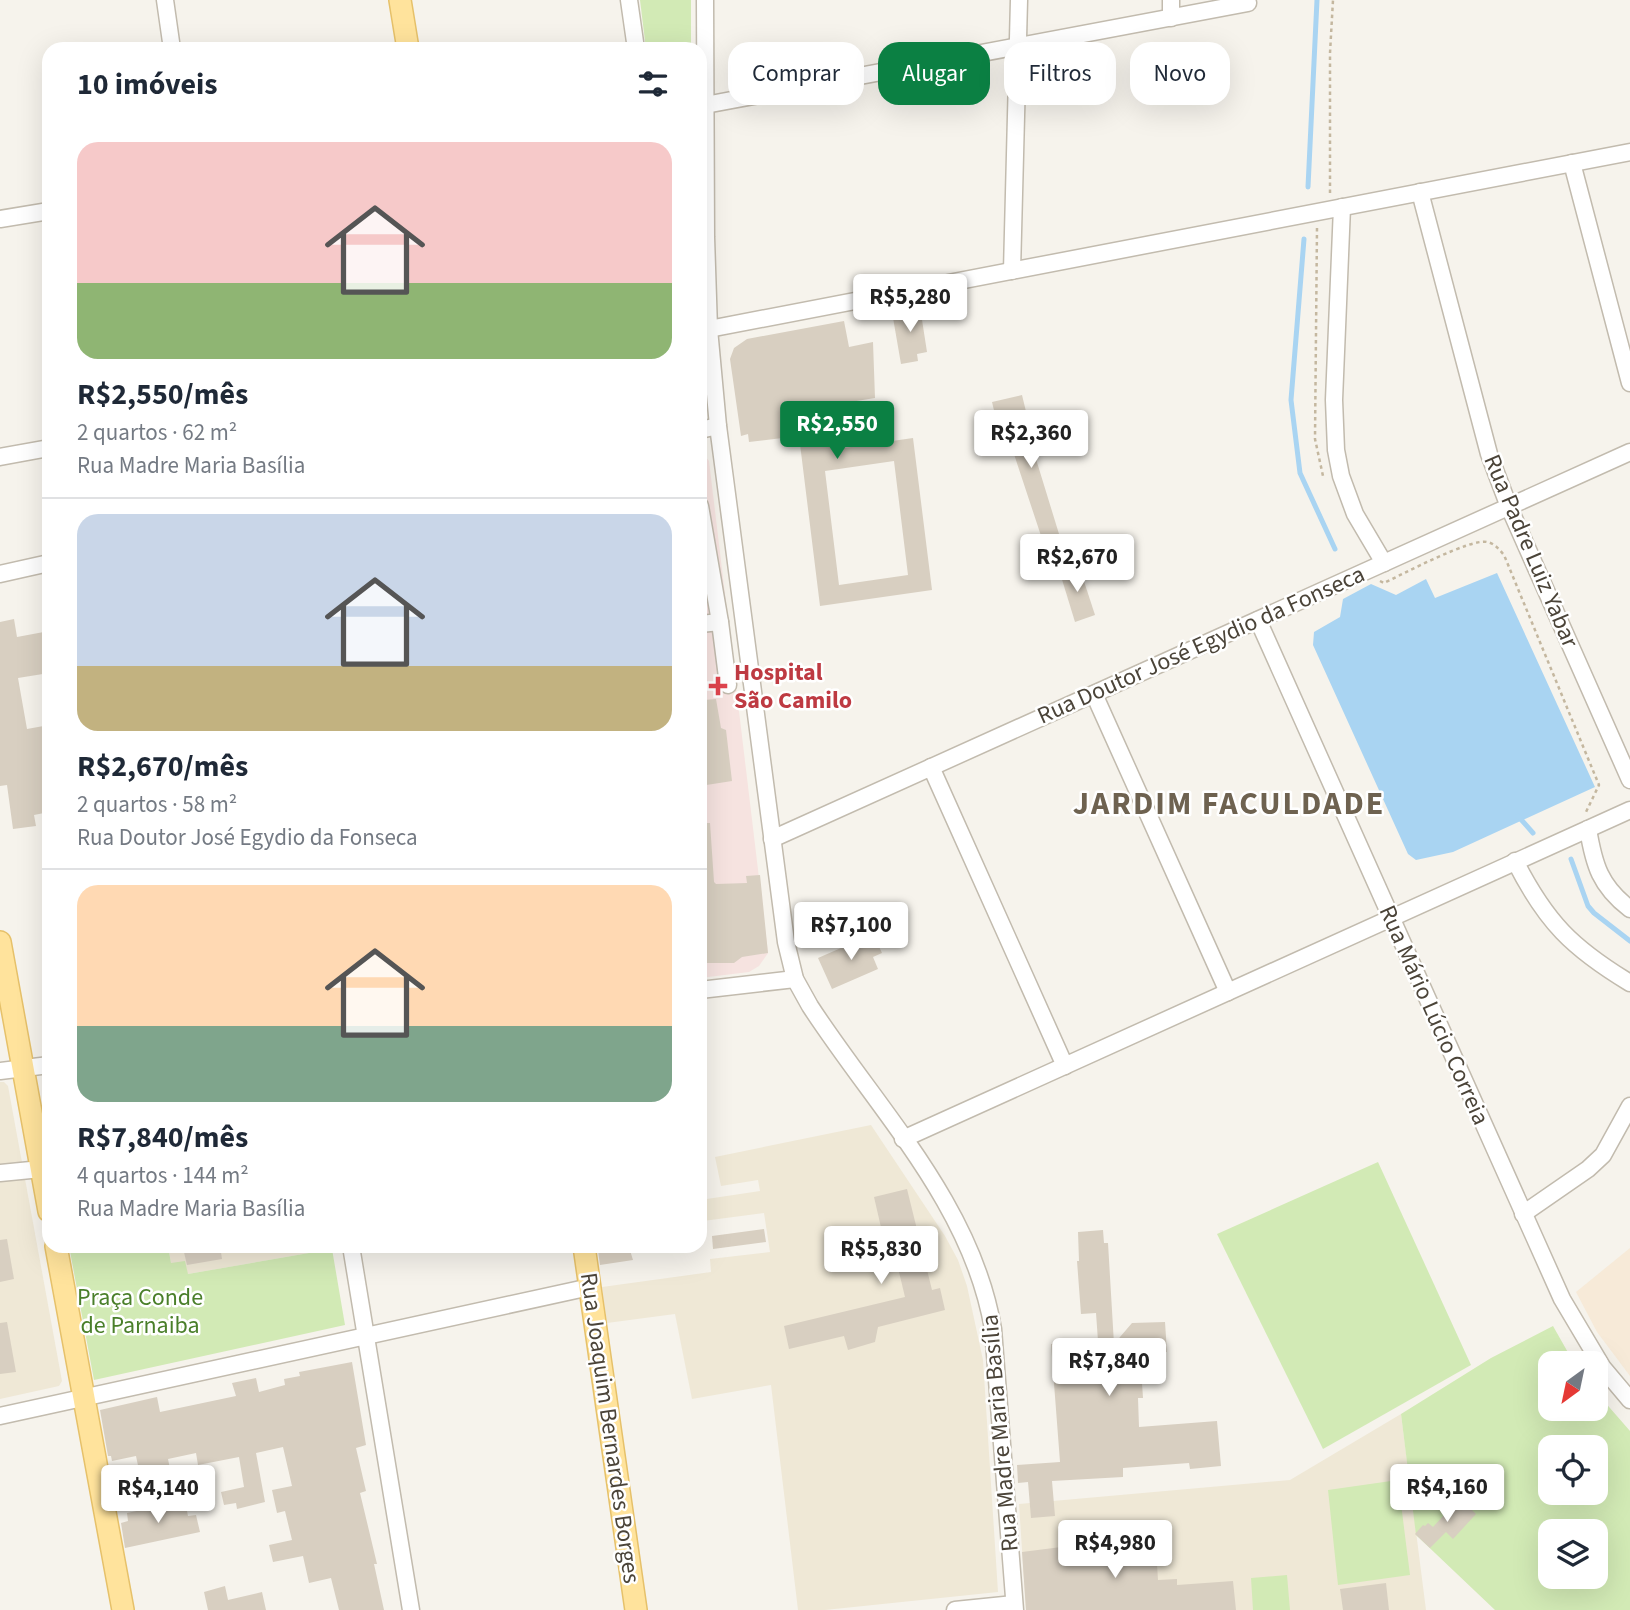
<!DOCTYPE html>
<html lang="pt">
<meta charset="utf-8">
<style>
body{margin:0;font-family:"Source Sans 3",sans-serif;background:#f2f2f3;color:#1f2937;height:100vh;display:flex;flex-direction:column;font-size:26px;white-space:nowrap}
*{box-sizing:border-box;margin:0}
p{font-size:23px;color:#747a83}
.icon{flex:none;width:38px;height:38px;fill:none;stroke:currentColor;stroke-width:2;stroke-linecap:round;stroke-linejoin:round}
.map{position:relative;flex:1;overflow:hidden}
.details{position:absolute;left:42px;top:42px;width:665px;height:1211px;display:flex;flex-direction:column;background:#fff;border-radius:21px;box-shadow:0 7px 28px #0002}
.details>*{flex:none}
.banner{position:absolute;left:728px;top:42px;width:665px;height:63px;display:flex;gap:14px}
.needle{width:46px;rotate:213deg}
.controls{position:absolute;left:1538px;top:1351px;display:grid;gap:14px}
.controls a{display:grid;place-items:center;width:70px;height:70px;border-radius:14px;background:#fff;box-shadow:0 7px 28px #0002;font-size:35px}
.price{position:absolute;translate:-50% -60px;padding:0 16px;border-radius:7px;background:#fff;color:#222;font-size:23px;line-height:46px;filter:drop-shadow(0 2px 4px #0008)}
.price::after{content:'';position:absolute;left:50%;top:42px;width:21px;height:16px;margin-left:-10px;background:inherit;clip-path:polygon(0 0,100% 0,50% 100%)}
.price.selected{background:#0b8043;color:#fff}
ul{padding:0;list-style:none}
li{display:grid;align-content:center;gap:14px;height:371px;padding:0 35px}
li+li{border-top:2px solid #e0e1e3}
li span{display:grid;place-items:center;height:217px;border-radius:21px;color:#555}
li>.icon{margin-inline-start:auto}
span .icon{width:126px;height:126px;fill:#fffc;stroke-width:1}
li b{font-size:30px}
h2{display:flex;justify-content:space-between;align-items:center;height:84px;padding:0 35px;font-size:30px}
.tag{padding:0 24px;border-radius:21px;background:#fff;box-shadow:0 7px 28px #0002;font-size:24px;line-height:63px}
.tag.selected{background:#0b8043;color:#fff}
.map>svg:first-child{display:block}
</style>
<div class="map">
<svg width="1630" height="1610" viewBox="0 0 1630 1610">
<rect width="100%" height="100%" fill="#f6f3ec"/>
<polygon fill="#f7ead8" points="1630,1248 1630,1376 1597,1332 1576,1292"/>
<g fill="#efe8d6">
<polygon points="0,1082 4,1082 8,1086 62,1381 59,1386 0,1399"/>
<polygon points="871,1125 945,1236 958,1260 967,1286 983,1360 998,1592 825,1610 798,1610 771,1385 692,1399 675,1314 607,1323 602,1287 711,1272 710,1259 770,1252 764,1213 703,1221 700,1200 760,1191 758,1180 721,1186 715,1157"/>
<polygon points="168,1246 332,1246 332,1249 188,1274 171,1263"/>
<polygon points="1401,1414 1426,1610 1026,1610 1019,1504 1290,1480"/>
</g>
<polygon fill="#f6e3e0" points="700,450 709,461 768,953 759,966 749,972 700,978"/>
<g fill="#d2eab5" fill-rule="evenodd">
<polygon points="640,0 691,0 691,49 646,49"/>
<polygon points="1378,1162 1471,1365 1323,1449 1217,1234"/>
<polygon points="69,1246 168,1246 171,1263 185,1261 188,1274 332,1249 345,1325 94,1380"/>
<path d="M1553 1326 1574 1363H1550V1409H1596V1392L1630 1431V1610H1495L1416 1535 1401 1414 1491 1358ZM1550 1447H1596V1493H1550ZM1550 1531H1596V1577H1550Z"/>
<polygon points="1398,1480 1410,1575 1338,1585 1328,1490"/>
<polygon points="1287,1575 1290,1610 1253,1610 1251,1578"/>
</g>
<polygon fill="#a9d4f2" points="1497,573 1595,787 1453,852 1416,860 1408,854 1313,645 1314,632 1340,617 1343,599 1371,584 1396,595 1426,579 1435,598"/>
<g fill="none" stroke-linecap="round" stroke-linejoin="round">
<g stroke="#a9d4f2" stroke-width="5">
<polyline points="1308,187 1317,0"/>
<polyline points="1304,239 1291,400 1300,473 1335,549"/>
<polyline points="1518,816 1533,833"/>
<polyline points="1571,859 1588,906 1594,913 1630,941"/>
</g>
</g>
<g fill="#d8cfc1" fill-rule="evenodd">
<polygon points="920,307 927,352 917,354 918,361 901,364 892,312"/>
<path d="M844 321 849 347 873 342 875 398 838 404 844 448 913 438 932 590 820 606 799 436 749 442 748 434 741 436 730 359 734 348 747 339ZM894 461 908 575 839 585 825 471Z"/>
<polygon points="1022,395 1031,432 1049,425 1053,438 1032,446 1067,560 1051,566 1004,424 1002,421 997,423 992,402"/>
<polygon points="1079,566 1095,615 1075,622 1060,573"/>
<polygon points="14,619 17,637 49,631 49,673 18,678 27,729 49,725 49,812 34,815 36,826 13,829 7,785 0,786 0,622"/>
<polygon points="716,699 721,728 726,730 732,781 700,786 700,722 706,722 704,700"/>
<polygon points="700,823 710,823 714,882 716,884 747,883 746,876 760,875 768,953 742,957 734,963 700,963"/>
<polygon points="873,934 882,953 873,957 878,969 832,989 818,958"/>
<polygon points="907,1189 932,1290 940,1288 945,1310 878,1327 875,1342 848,1350 844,1336 789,1349 784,1326 905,1297 893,1247 886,1249 874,1197"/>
<polygon points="764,1229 766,1242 713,1249 712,1236"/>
<polygon points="1103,1230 1104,1243 1108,1243 1114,1344 1132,1323 1165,1322 1167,1352 1135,1355 1136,1384 1142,1383 1143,1398 1138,1398 1139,1427 1217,1421 1221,1466 1190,1469 1189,1463 1123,1468 1123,1477 1052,1481 1055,1516 1031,1518 1028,1482 1018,1483 1017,1465 1060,1462 1051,1344 1098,1341 1096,1313 1081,1314 1077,1261 1079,1261 1078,1232"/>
<polygon points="7,1239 14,1279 0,1282 0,1240"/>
<polygon points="190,1246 220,1246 222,1259 187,1265 183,1248"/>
<polygon points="629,1247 633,1260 600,1265 598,1251"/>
<polygon points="7,1322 16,1372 0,1374 0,1323"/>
<polygon points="352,1362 366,1445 356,1448 366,1491 360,1493 377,1564 374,1564 384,1610 339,1610 331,1578 309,1583 303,1556 273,1562 269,1545 292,1540 285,1511 277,1513 272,1490 292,1486 283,1447 256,1453 265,1502 237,1509 236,1503 224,1505 221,1492 244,1487 239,1457 198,1465 196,1453 168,1459 170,1469 140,1475 136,1456 112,1461 111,1456 108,1456 100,1410 157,1397 160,1412 236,1396 232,1383 256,1378 259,1392 285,1385 284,1379 300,1376 299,1372"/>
<polygon points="1460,1498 1476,1514 1453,1539 1446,1532 1430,1548 1415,1534 1423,1525 1425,1526 1428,1523 1433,1527"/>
<polygon points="185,1501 188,1516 196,1515 200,1532 125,1548 121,1523 128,1521 127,1513"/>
<polygon points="1144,1531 1155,1532 1158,1580 1177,1579 1177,1585 1233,1581 1236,1610 1026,1610 1022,1552 1077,1545 1079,1565 1103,1563 1101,1536"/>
<polygon points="1386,1583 1389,1610 1343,1610 1340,1589"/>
<polygon points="225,1586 228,1600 262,1592 266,1610 208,1610 204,1592"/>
</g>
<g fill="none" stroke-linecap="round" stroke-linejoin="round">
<defs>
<g id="minor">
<polyline points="165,0 172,49"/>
<polyline points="629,0 636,49"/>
<path d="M705 0 706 237 709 329 718 426 786 942 795 979 810 1006C877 1109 972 1204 993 1329L1015 1610"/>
<polyline points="1171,18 1171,0"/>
<polyline points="700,106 1248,3"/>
<polyline points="1572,163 1630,383"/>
<polyline points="1420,192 1489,454 1509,507 1630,780"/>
<polyline points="1342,207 1334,400 1336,450 1341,476 1355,514 1384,563"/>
<polyline points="0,219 49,211"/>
<polyline points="1012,271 1019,0"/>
<polyline points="709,329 1630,152"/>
<polyline points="700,430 718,426"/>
<polyline points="0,457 49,448"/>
<polyline points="700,506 720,622 728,685"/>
<polyline points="0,574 49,563"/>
<polyline points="1258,620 1562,1299 1603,1368 1630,1400"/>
<polyline points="700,624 720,622"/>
<polyline points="1094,694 1228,992"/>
<polyline points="931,767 1065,1066"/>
<path d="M1588 829C1594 865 1600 886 1630 909"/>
<polyline points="772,839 1630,452"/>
<path d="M1515 861C1546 922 1572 948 1630 983"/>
<polyline points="700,990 795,979"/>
<polyline points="0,1071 49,1065"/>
<polyline points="903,1139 1630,810"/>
<polyline points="0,1173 41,1169"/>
<polyline points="1523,1214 1588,1169 1603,1155 1630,1106"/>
<polyline points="351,1246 411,1610"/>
<polyline points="0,1416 590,1287"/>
<polyline points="955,1610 1014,1604"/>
</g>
<g id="major">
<polyline points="400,0 408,49"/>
<polyline points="0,942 49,1211"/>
<polyline points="56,1246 123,1610"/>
<polyline points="584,1246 636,1610"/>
</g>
</defs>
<use href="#minor" stroke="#c2bbae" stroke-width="19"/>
<use href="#major" stroke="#e6c16a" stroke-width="24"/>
<g stroke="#c4b79f" stroke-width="2.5" stroke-dasharray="3.5 3.5" stroke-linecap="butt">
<polyline points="1330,193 1330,53 1333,0"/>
<polyline points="1317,228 1315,439 1323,476"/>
<path d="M1380 581 1384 583C1403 574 1471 538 1487 542 1494 543 1499 549 1504 555L1599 785 1586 812"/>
</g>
<use href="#minor" stroke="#fff" stroke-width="16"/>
<use href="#major" stroke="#ffe39c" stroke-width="21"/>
</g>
<path fill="#e0444e" stroke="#fff" stroke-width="2.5" d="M714.5 675.5h7v7h7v7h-7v7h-7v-7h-7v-7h7z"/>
<g text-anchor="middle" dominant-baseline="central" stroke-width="5" stroke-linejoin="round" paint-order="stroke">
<g font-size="24" fill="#4b4439" stroke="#fff">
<text transform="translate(1531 551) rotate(67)">Rua Padre Luiz Yabar</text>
<text transform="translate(1201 645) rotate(-24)">Rua Doutor José Egydio da Fonseca</text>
<text transform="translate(1434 1015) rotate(66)">Rua Mário Lúcio Correia</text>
<text transform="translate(610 1428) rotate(82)">Rua Joaquim Bernardes Borges</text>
<text transform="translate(1000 1433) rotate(-95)">Rua Madre Maria Basília</text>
</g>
<g font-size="24" font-weight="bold" fill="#be3a42" stroke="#fff" text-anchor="start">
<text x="734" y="672">Hospital<tspan x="734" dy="28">São Camilo</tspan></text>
</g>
<g font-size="24" fill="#4a7f2a" stroke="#fff">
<text x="140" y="1297">Praça Conde<tspan x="140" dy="28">de Parnaiba</tspan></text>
</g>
<g font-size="32" font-weight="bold" letter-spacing="2" fill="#6e6250" stroke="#fff">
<text x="1229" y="804">JARDIM FACULDADE</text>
</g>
</g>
</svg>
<div class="controls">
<a><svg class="needle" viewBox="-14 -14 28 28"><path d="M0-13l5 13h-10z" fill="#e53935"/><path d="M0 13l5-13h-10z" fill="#747a83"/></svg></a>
<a><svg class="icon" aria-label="locate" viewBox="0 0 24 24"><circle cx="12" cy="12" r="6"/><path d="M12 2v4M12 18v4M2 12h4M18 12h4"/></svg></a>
<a><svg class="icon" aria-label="layers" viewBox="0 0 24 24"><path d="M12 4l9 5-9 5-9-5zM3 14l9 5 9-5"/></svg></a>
</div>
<b class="price" style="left:910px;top:334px">R$5,280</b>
<b class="price selected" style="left:837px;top:461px">R$2,550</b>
<b class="price" style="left:1031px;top:470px">R$2,360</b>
<b class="price" style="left:1077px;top:594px">R$2,670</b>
<b class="price" style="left:851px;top:962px">R$7,100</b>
<b class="price" style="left:881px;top:1286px">R$5,830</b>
<b class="price" style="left:1109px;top:1398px">R$7,840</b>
<b class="price" style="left:1447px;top:1524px">R$4,160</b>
<b class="price" style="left:158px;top:1525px">R$4,140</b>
<b class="price" style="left:1115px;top:1580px">R$4,980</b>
<div class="banner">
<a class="tag">Comprar</a>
<a class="tag selected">Alugar</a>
<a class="tag">Filtros</a>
<a class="tag">Novo</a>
</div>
<section class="details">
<h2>10 imóveis<svg class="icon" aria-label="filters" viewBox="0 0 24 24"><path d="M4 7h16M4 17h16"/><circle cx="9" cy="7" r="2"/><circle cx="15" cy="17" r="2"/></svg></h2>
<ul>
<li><span style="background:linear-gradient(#f6c9c9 65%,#8fb573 0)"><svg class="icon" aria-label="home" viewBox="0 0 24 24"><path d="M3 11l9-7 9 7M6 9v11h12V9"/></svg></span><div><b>R$2,550/mês</b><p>2 quartos · 62 m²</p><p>Rua Madre Maria Basília</p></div></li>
<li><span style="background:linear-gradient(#c9d6e8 70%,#c2b280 0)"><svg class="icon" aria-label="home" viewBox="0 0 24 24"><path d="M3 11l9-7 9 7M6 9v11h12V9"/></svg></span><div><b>R$2,670/mês</b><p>2 quartos · 58 m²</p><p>Rua Doutor José Egydio da Fonseca</p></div></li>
<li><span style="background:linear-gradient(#ffd9b3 65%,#7fa58c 0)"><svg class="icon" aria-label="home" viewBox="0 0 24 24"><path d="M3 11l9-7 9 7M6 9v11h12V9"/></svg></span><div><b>R$7,840/mês</b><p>4 quartos · 144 m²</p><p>Rua Madre Maria Basília</p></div></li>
</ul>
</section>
</div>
